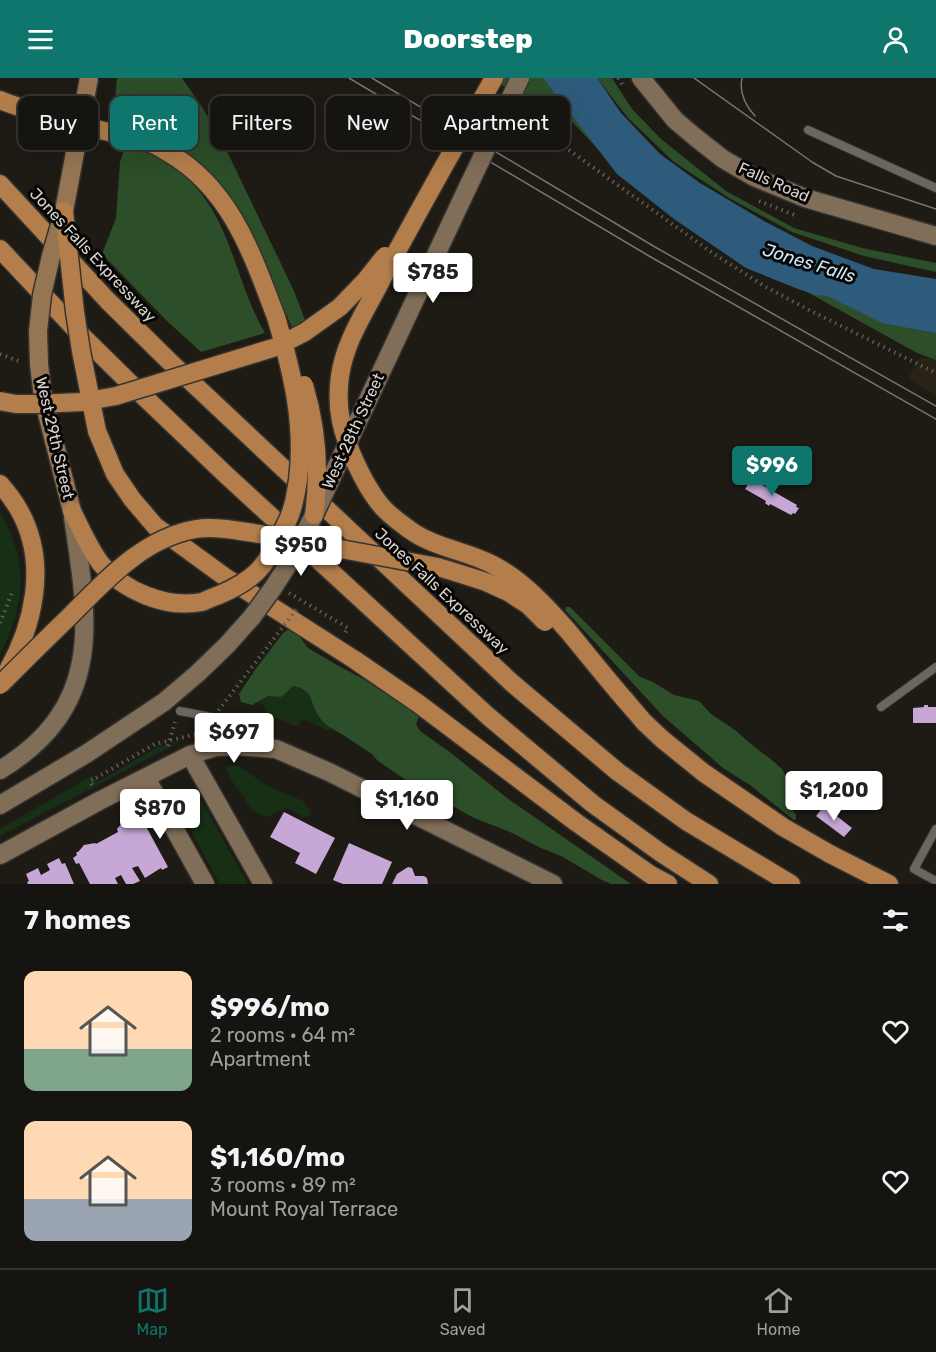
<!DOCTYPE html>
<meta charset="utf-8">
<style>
body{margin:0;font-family:Rubik,sans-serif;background:#1f1d19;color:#f1f3f6;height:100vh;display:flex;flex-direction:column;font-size:22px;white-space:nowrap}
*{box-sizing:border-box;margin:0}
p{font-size:20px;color:#9e9e9f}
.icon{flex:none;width:33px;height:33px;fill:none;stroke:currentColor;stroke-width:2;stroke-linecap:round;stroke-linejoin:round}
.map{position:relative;height:806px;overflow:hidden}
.drawer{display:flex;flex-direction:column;background:#161410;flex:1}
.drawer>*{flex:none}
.guide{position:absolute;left:18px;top:18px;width:600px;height:54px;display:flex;gap:12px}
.price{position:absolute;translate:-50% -51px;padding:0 14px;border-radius:6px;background:#fff;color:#222;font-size:20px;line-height:39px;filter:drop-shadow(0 2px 3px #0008)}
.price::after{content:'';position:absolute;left:50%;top:36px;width:18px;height:14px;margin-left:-9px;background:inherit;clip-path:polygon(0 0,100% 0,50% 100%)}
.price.on{background:#0f766e;color:#fff}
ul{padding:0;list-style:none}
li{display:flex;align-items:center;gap:18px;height:150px;padding:0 24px}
li span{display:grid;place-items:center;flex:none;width:168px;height:120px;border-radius:12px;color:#555}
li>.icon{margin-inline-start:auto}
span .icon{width:72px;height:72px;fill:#fffc;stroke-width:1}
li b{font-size:26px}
h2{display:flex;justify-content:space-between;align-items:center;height:72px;padding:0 24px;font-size:26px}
.chip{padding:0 21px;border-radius:12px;background:#161410;box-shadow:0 6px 24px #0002,0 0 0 2px #353330;font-size:21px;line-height:54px}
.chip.on{background:#0f766e;color:#fff}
header{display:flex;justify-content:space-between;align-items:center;height:78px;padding:0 24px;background:#0f766e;color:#fff;font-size:27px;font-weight:800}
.menu{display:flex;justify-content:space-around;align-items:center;height:84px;border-top:2px solid #353330;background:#161410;font-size:16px;color:#9e9e9f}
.menu a{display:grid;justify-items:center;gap:3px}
.menu .on{color:#0f766e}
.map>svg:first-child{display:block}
</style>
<header><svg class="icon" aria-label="menu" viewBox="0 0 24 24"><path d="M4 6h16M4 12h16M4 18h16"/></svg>Doorstep<svg class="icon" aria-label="person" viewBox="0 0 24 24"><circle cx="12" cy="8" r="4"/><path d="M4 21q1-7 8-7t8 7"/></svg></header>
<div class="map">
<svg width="936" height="806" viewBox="0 0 936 806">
<rect width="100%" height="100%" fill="#1e1b15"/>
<polygon fill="#282316" points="920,279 936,281 936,318 908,301"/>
<g fill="#172f14">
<path d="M0 433C29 485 26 524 0 577Z"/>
<polygon points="293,607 301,610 309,616 315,632 329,649 333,651 326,652 303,641 301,642 300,646 296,649 269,636 262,626 257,624 268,618 281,619"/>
<polygon points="180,664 0,758 0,751 93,697 97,704 158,669"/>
<path d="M230 687 239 688 269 709 303 723 311 734 309 738 303 739C283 724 286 731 267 739L253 733 249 728 245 721 232 703 226 690Z"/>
<polygon points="189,711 194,720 198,717 248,806 220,806 177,728 180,726 176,718"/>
</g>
<g fill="#2c4e29">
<polygon points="117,0 182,0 202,29 222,63 294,213 311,258 299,265 245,145 200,87 179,71 147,54 134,50 121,39 116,34 115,22"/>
<polygon points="484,0 555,0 599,57 936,242 936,282 917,275 798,209 598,71 559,30"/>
<polygon points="597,0 612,0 632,31 661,61 726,113 794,150 862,170 936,185 936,194 864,178 792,154 729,120 674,84 628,40"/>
<path d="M126 66C141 70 155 77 168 86 232 126 230 195 265 255L201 274 168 244 102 176 116 140 120 84Z"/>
<polygon points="566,529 570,529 640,599 653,604 674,617 699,623 711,636 735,652 752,667 773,683 782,691 791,708 785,720 796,737 796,741 794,742 750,707 723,690 663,638 565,532"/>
<polygon points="290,551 295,552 308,570 337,587 365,602 415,635 419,638 416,646 420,653 451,675 507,720 631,806 611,806 602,802 561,778 541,770 510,754 474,740 406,702 378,683 372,676 340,655 329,649 322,643 315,632 309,616 301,610 293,608 281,619 268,618 252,627 241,624 239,616 255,592 284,554"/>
</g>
<polygon fill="#2e5b7c" points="543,0 597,0 621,35 660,76 700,105 764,143 812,168 874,191 936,201 936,255 882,245 827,218 816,217 798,211 746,190 674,141 617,96"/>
<g fill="#c7a7d5">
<polygon points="753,399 756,401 755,403 797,427 796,429 799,430 795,436 793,435 791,437 770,426 769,428 765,425 766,423 745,411"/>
<polygon points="924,627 928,627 928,629 936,629 936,645 913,645 913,630 924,629"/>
<polygon points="824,728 852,750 844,759 816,738"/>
<polygon points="284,734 335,760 316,796 295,785 300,775 270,759"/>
<polygon points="137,740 138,743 142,741 168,789 162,792 161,790 145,800 138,788 132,790 140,803 133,806 126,806 121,797 115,800 118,806 90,806 79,785 76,786 73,780 77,777 76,775 79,773 84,767 95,765 96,766 118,754 117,751 124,743"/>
<polygon points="349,765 392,784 382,806 343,806 333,802"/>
<polygon points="59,780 62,786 65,785 74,806 28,806 27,804 29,803 26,796 38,790 41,797 50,792 47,786"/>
<polygon points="408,789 412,790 415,798 424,798 427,800 428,806 392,806 397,796"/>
</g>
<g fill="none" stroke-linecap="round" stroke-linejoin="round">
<defs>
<g id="lane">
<polyline points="808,52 936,110"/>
<polyline points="881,629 936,589"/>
<path d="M180 633C211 639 246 644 270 666"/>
<polyline points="936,751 914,791 936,803"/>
</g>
<g id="secondary">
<polyline points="641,0 675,42 695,59 723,81 754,99 805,120 936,158"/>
<polyline points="190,677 263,806"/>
<path d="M0 692C104 629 89 544 73 440"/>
<polyline points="146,700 205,806"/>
<polyline points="0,727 86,676 164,624 198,595 227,567 252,539"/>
<polyline points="0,777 99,723 190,677 216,669 237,668 276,671 329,694 553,806"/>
</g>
<polyline id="primary" points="38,253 39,286 43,320 72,433"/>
<g id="highway">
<path d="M0 22C33 35 66 43 100 52 118 56 136 60 153 66 159 69 164 72 169 75 231 111 252 176 276 239"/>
<polyline points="0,106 108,223 169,283 512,605 618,694 686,743 791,806"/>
<polyline points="0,171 79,255 137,312 224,395 489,639 593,726 661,775 709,806"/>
<polyline points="97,353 115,396 132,421 155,448 225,499 355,582 419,626 577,745 651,797 668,806"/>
<path d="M0 406C7 414 14 423 19 432 49 485 34 549 4 599"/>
<path d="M72 433C81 451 89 470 101 486 124 513 166 531 202 524 207 522 213 519 219 517"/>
<polyline points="626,623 644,644 662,661 704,695 783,749 830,776 889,806"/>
</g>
</defs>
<use href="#lane" stroke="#363430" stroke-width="10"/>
<use href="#secondary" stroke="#363430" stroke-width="21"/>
<use href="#primary" stroke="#363430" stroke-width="21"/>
<use href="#highway" stroke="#363430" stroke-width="21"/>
<g stroke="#605d58" stroke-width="4" stroke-dasharray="1.5 4.5" stroke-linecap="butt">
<polyline points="618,0 624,9"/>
<polyline points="520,37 714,176 766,209 811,233 936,295"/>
<polyline points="759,123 797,138"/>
<polyline points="0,276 21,284"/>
<polyline points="289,515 348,550 344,556"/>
<polyline points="0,545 13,512"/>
<polyline points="168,668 175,644"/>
<polyline points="92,707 90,703 96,700"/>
</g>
<use href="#lane" stroke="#6b675f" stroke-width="8"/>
<use href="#secondary" stroke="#816e59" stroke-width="18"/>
<use href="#primary" stroke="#967553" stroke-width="18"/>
<use href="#highway" stroke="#b37e4b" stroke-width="18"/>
<g stroke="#787570" stroke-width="1.5">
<polyline points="349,0 649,178 936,341"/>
<polyline points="372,0 655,169 936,328"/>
<polyline points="694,0 812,84 836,98 936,131"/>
<path d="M742 0C739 14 745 27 755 38"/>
</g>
<defs>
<polyline id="secondary-bridge" points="252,539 273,510 291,482 314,437 465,115 520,0"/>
<polyline id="primary-bridge" points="38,253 42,217 51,178 64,133 89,0"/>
<g id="highway-bridge">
<path d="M494 0C456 66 419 132 383 199 367 231 345 262 340 298 338 313 338 329 341 343 346 368 364 406 379 425 387 436 399 444 410 452 436 471 470 473 497 489 525 505 547 529 568 553 587 576 606 600 626 623"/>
<polyline points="64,133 75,234 81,273 97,353"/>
<path d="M304 307C317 350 320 394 314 437"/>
<polyline points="0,323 16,326 37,326 82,324 116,318 276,269 305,254 340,229 365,203 385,178"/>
<path d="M219 517C254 502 266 489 282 454 285 448 289 441 291 434 295 423 296 413 298 402 305 346 292 293 276 239"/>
<path d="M0 607C23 584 46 561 69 539 105 503 143 460 196 451 216 448 240 453 260 456L438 489 461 496 486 504 508 514 528 527 545 544"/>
</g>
</defs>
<use href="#secondary-bridge" stroke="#363430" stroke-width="21" stroke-linecap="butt"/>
<use href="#primary-bridge" stroke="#363430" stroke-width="21" stroke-linecap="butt"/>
<use href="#highway-bridge" stroke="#363430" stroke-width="21" stroke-linecap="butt"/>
<polyline stroke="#605d58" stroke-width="4" stroke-dasharray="1.5 4.5" stroke-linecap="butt" points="96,700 155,666 201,655 299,528"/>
<use href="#secondary-bridge" stroke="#816e59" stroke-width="18"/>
<use href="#primary-bridge" stroke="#967553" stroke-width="18"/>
<use href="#highway-bridge" stroke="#b37e4b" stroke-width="18"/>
</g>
<g text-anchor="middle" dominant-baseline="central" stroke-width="6" stroke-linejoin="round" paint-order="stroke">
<g font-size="16" fill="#d8d5d1" stroke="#070604">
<text transform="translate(774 104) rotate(24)">Falls Road</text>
<text transform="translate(93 177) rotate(47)">Jones Falls Expressway</text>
<text transform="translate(353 353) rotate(-65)">West 28th Street</text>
<text transform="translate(55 360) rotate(77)">West 29th Street</text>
<text transform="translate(442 513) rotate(43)">Jones Falls Expressway</text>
</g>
<g font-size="18" font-style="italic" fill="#cde8fe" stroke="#070604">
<text transform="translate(809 185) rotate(17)">Jones Falls</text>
</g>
</g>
</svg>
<b class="price" style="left:433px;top:226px">$785</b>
<b class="price on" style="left:772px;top:419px">$996</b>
<b class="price" style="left:301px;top:499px">$950</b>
<b class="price" style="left:234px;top:686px">$697</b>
<b class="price" style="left:834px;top:744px">$1,200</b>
<b class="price" style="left:407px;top:753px">$1,160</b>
<b class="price" style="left:160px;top:762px">$870</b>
<div class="guide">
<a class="chip">Buy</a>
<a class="chip on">Rent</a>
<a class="chip">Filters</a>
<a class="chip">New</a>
<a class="chip">Apartment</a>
</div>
</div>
<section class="drawer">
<h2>7 homes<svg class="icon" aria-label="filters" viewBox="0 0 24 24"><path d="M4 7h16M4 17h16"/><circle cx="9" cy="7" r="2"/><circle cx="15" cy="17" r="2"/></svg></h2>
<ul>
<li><span style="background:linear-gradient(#ffd9b3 65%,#7fa58c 0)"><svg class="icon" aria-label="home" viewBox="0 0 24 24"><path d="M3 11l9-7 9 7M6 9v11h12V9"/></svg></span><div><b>$996/mo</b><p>2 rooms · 64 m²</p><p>Apartment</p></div><svg class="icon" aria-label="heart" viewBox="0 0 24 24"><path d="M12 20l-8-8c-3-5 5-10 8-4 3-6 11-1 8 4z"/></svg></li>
<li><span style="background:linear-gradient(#ffd9b3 65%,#9aa5b1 0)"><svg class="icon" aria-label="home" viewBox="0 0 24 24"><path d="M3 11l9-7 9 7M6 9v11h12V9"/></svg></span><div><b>$1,160/mo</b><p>3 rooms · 89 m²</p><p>Mount Royal Terrace</p></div><svg class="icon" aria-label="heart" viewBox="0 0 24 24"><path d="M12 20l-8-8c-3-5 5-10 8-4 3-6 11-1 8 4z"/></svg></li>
</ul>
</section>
<nav class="menu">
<a class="on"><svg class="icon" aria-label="map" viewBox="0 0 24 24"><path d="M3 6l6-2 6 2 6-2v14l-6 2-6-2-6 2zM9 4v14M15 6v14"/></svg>Map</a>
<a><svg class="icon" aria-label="saved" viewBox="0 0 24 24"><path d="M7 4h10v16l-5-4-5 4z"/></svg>Saved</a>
<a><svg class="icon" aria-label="home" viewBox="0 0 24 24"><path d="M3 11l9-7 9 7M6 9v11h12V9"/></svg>Home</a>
</nav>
